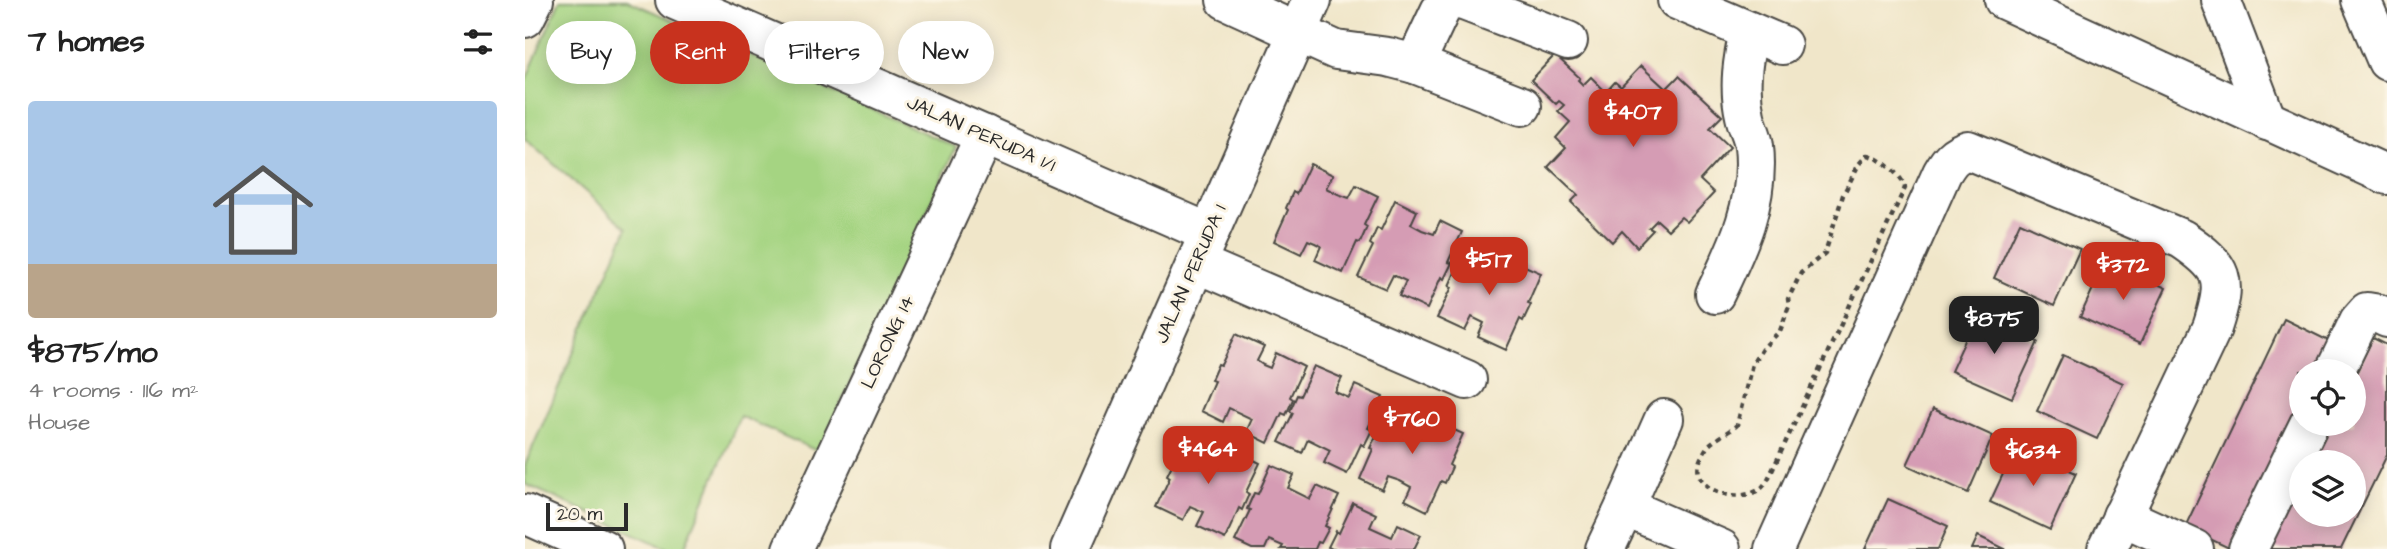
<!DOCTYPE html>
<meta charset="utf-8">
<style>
body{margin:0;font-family:"Architects Daughter",sans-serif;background:#f2f2f2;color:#222;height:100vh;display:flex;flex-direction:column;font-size:26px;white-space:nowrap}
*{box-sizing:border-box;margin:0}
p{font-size:23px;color:#767676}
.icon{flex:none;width:38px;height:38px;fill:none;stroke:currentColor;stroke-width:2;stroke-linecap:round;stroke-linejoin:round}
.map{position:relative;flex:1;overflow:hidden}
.drawer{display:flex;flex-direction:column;background:#fff;width:525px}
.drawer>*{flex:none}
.top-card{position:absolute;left:21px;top:21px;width:665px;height:63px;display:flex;gap:14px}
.tools{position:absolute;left:1764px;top:359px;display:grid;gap:14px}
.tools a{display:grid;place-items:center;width:77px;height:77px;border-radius:50%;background:#fff;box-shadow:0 4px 18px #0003;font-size:35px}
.scale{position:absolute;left:21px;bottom:18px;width:82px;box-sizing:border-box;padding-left:7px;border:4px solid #2b2b2b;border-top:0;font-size:19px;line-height:24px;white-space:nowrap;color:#2b2b2b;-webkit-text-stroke:5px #fcf5e5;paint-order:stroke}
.price{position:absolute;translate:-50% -60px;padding:0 16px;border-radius:14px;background:#c8321e;color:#fff;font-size:23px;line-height:46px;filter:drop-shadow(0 2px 4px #0008)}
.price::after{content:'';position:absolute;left:50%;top:42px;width:21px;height:16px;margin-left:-10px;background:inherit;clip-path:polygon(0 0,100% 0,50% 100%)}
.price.active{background:#222;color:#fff}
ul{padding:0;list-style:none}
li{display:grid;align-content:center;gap:14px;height:371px;padding:0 28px}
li+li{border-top:2px solid #e0e0e0}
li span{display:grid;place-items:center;height:217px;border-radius:7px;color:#555}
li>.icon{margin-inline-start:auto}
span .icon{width:126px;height:126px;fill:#fffc;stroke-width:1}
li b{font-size:30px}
h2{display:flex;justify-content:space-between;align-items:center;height:84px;padding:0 28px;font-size:30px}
.chip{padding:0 24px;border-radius:32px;background:#fff;box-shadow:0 4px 18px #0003;font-size:24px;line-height:63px}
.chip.active{background:#c8321e;color:#fff}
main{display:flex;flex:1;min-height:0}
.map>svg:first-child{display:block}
</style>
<main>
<section class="drawer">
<h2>7 homes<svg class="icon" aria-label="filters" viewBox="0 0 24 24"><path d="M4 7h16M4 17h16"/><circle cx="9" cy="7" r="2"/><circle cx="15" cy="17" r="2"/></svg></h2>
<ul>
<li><span style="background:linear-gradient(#a9c7e8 75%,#b9a48a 0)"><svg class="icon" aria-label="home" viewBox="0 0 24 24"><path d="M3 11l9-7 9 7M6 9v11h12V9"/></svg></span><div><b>$875/mo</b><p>4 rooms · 116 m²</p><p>House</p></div></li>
</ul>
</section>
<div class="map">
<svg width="1862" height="549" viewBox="0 0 1862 549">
<rect width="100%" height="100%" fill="#fcf5e5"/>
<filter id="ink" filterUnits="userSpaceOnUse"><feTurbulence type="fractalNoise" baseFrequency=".0143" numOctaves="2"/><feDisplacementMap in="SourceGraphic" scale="14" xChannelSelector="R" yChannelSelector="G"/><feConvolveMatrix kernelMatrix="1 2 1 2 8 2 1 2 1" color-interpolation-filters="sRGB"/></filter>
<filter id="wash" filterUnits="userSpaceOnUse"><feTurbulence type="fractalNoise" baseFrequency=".00686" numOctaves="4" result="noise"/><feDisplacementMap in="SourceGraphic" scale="28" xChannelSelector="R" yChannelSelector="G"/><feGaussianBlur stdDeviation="1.57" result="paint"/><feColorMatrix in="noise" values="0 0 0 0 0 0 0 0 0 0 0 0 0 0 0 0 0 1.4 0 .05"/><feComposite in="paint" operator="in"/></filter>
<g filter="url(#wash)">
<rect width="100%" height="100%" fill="#f0e6c9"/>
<polygon fill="#a5d482" stroke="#688056" stroke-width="2" points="35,0 102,0 431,147 294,452 215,416 159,549 143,549 0,484 0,465 102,228 0,139 0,82"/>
<g id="blocks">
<g fill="#d59cb4">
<polygon points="1030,55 1055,78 1053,80 1058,85 1066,77 1081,92 1090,82 1096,87 1116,66 1141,89 1154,76 1197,116 1185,128 1205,147 1175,180 1189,193 1162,222 1156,217 1143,230 1132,220 1124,228 1128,230 1112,247 1097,231 1087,242 1046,202 1053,195 1023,167 1041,148 1031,138 1045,122 1033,111 1039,105 1034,101 1031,104 1006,80"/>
<polygon points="785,164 808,175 801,188 813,194 824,198 831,185 853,196 839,225 842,227 835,243 832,242 818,273 790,260 796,246 790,243 783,240 776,254 749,241 763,210 761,208 768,192 771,194"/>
<polygon points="870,200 892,211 886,224 897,230 909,234 915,221 937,232 923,262 927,263 919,279 916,277 902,309 874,296 881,281 868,275 861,289 833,277 848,246 845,244 852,228 856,230"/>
<polygon points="1495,222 1555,249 1529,306 1469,278"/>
<polygon points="949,242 971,252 965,266 987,276 993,263 1016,273 1003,303 1006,304 998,321 995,319 981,350 953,337 959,323 947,317 940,331 912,318 927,287 924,286 931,270 935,271"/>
<polygon points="1581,260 1641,288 1615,344 1555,317"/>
<polygon points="1452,314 1513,342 1487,398 1426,371"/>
<polygon points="1759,319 1818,348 1806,371 1776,371 1776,424 1706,549 1660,527"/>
<polygon points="711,334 739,347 732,361 738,365 745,368 751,353 779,367 765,397 768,399 761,415 757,413 743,443 721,432 727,419 704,408 698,422 676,411 689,381 686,380 693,364 696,365"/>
<polygon points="1848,338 1862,345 1862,455 1816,549 1744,549 1776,484 1776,514 1829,514 1829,462 1787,462 1806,424 1829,424 1829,377"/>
<polygon points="1538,355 1598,383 1572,439 1512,411"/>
<polygon points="789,366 817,378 810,392 824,398 830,385 858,397 843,428 847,430 839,446 836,444 822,474 799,463 805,450 783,439 777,453 754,442 768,413 765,411 772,395 775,396"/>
<polygon points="870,402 898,415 891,429 897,432 904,436 910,421 938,434 924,465 927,467 920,483 916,481 902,511 880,500 886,487 875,481 863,477 857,490 835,479 848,449 845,448 853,432 855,433"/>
<polygon points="1408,409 1468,436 1443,493 1382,465"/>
<polygon points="667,431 690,441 684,455 706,465 713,452 735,463 721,492 724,494 717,510 714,508 700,539 672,526 679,512 665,506 658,520 631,507 645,477 642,475 650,459 653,461"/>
<polygon points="1491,446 1551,473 1525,530 1465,502"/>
<polygon points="746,465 769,475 763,488 785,499 792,486 814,496 800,526 804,528 796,543 793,542 790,549 756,549 758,546 744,540 740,549 727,549 710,541 725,510 722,509 729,493 733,494"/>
<polygon points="1363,499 1423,526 1413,549 1340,549"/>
<polygon points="828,503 851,514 845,527 867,537 873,524 896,535 889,549 807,549 803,547 811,531 814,533"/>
<polygon points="1453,536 1480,549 1447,549"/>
</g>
</g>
</g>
<g filter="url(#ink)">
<use href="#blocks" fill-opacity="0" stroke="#494743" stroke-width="2"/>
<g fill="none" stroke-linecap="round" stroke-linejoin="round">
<defs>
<g id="minor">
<polyline points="150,0 684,233"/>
<polyline points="701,0 811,50 863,57 890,64 997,106"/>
<polyline points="936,0 1043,41"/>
<polyline points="1152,0 1257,45"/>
<polyline points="1479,0 1862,175"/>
<polyline points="1696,0 1742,121"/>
<polyline points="1836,0 1862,61"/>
<polyline points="0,18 9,0"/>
<polyline points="890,64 915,11 923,1 934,0"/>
<polyline points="671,263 942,380"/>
<path d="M1190 294C1213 247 1235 201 1229 146 1228 136 1222 126 1220 116 1213 86 1218 59 1224 31"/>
<polyline points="1810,371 1834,321 1842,312 1854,314 1862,318"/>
<polyline points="1100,507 1139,419"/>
<polyline points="0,514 78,549"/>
<polyline points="1597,516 1669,549"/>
<polyline points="267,549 460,135"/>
<polyline points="545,549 787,0"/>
<polyline points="1080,549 1100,507 1196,549"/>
<path d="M1249 549 1417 173C1424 161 1429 154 1443 150L1657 239C1700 268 1703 279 1687 328L1582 549"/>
<polyline points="1723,549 1784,424"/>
</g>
</defs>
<use href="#minor" stroke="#494743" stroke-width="42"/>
<path stroke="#494743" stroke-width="4.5" stroke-dasharray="5 5" stroke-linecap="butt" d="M1342 155C1354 157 1378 176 1380 188L1247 471C1244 477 1240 486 1235 489 1213 505 1161 490 1176 458 1179 453 1181 447 1185 444 1193 437 1204 432 1212 425L1227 364 1237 349 1255 331 1264 306 1263 299 1276 273 1300 253 1318 195 1334 164Z"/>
<use href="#minor" stroke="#fff" stroke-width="38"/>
</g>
</g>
<g text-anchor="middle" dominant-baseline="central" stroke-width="6" stroke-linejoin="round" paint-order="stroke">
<g font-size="19" fill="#2b2b2b" stroke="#fcf5e5">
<text transform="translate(456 134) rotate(24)">JALAN PERUDA 1/1</text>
<text transform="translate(666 274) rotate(-66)">JALAN PERUDA 1</text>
<text transform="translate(363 342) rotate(-65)">LORONG 14</text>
</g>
</g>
</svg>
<div class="tools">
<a><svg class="icon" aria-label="locate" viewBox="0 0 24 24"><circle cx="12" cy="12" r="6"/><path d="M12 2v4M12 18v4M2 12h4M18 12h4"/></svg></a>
<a><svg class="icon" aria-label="layers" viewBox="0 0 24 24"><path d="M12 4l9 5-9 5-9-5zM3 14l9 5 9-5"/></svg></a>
</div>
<div class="scale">20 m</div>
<b class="price" style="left:1108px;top:149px">$407</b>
<b class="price" style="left:964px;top:297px">$517</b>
<b class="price" style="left:1598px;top:302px">$372</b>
<b class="price active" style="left:1469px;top:356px">$875</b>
<b class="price" style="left:887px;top:456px">$760</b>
<b class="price" style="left:683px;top:486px">$464</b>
<b class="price" style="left:1508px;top:488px">$634</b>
<div class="top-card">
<a class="chip">Buy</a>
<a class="chip active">Rent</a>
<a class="chip">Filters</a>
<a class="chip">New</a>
</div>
</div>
</main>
